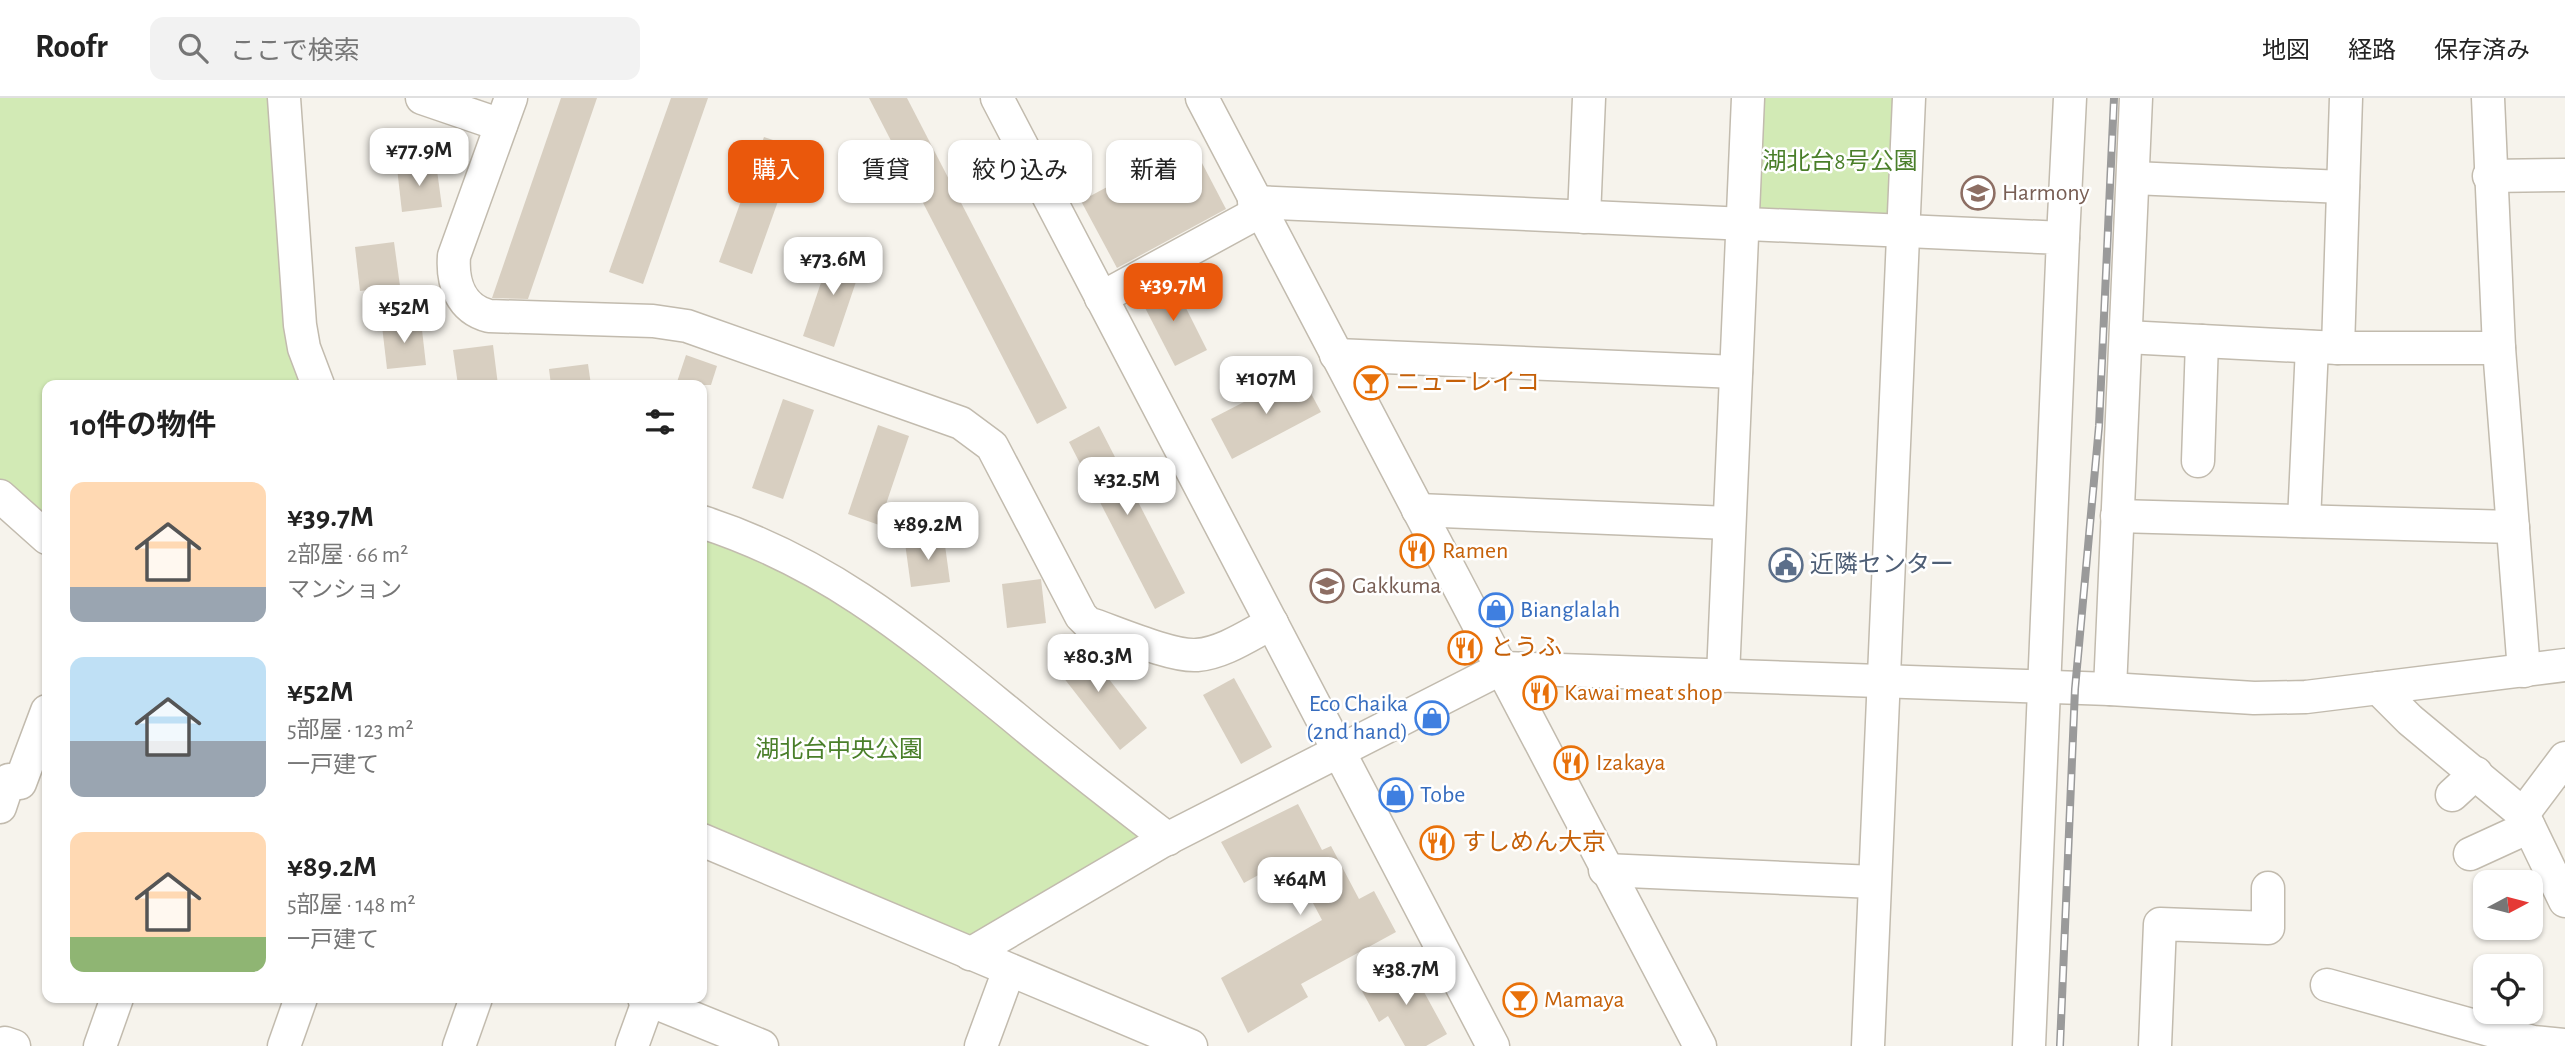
<!DOCTYPE html>
<html lang="ja">
<meta charset="utf-8">
<style>
body{margin:0;font-family:"Alegreya Sans","Noto Sans JP",sans-serif;background:#f2f2f2;color:#222;height:100vh;display:flex;flex-direction:column;font-size:26px;white-space:nowrap}
*{box-sizing:border-box;margin:0}
p{font-size:23px;color:#767676}
.icon{flex:none;width:38px;height:38px;fill:none;stroke:currentColor;stroke-width:2;stroke-linecap:round;stroke-linejoin:round}
.map{position:relative;flex:1;overflow:hidden}
.details{position:absolute;left:42px;top:282px;width:665px;height:623px;display:flex;flex-direction:column;background:#fff;border-radius:14px;box-shadow:0 2px 5px #0004}
.details>*{flex:none}
.top-card{position:absolute;left:728px;top:42px;width:665px;height:63px;display:flex;gap:14px}
.needle{width:46px;rotate:83deg}
.fabs{position:absolute;left:2473px;top:772px;display:grid;gap:14px}
.fabs a{display:grid;place-items:center;width:70px;height:70px;border-radius:14px;background:#fff;box-shadow:0 2px 5px #0004;font-size:35px}
.price{position:absolute;translate:-50% -60px;padding:0 16px;border-radius:14px;background:#fff;color:#222;font-size:23px;line-height:46px;filter:drop-shadow(0 2px 4px #0008)}
.price::after{content:'';position:absolute;left:50%;top:42px;width:21px;height:16px;margin-left:-10px;background:inherit;clip-path:polygon(0 0,100% 0,50% 100%)}
.price.active{background:#ea580c;color:#fff}
ul{padding:0;list-style:none}
li{display:flex;align-items:center;gap:21px;height:175px;padding:0 28px}
li span{display:grid;place-items:center;flex:none;width:196px;height:140px;border-radius:14px;color:#555}
li>.icon{margin-inline-start:auto}
span .icon{width:84px;height:84px;fill:#fffc;stroke-width:1}
li b{font-size:30px}
h2{display:flex;justify-content:space-between;align-items:center;height:84px;padding:0 28px;font-size:30px}
.tag{padding:0 24px;border-radius:14px;background:#fff;box-shadow:0 2px 5px #0004;font-size:24px;line-height:63px}
.tag.active{background:#ea580c;color:#fff}
header{display:flex;align-items:center;gap:42px;box-sizing:border-box;height:98px;padding:0 35px;background:#fff;border-bottom:2px solid #e0e0e0}
header strong{font-size:33px}
nav{display:flex;gap:38px;margin-inline-start:auto;font-size:24px}
.search{width:490px;height:63px;background:#f2f2f2;display:flex;align-items:center;gap:18px;box-sizing:border-box;padding:0 24px;border-radius:14px;color:#767676;font-size:26px}
.map>svg:first-child{display:block}
</style>
<header>
<strong>Roofr</strong>
<div class="search"><svg class="icon" aria-label="search" viewBox="0 0 24 24"><circle cx="10" cy="10" r="6"/><path d="M15 15l6 6"/></svg>ここで検索</div>
<nav><a>地図</a><a>経路</a><a>保存済み</a></nav>
</header>
<div class="map">
<svg width="2565" height="948" viewBox="0 0 2565 948">
<rect width="100%" height="100%" fill="#f6f3ec"/>
<g fill="#d2eab5">
<polygon points="0,0 284,0 318,287 47,287 47,440 0,398"/>
<polygon points="1748,0 1909,0 1904,132 1743,124"/>
<polygon points="702,424 766,447 1168,741 970,856 702,742"/>
</g>
<g fill="#d8cfc1">
<polygon points="561,0 597,0 528,201 492,200"/>
<polygon points="671,0 708,0 643,186 609,174"/>
<polygon points="869,0 907,0 1067,310 1037,326"/>
<polygon points="764,39 797,50 752,176 719,164"/>
<polygon points="1191,44 1226,111 1117,170 1081,103"/>
<polygon points="436,65 442,109 402,114 397,70"/>
<polygon points="394,144 400,188 360,193 355,149"/>
<polygon points="833,149 864,160 834,249 803,238"/>
<polygon points="1172,182 1207,252 1175,268 1140,200"/>
<polygon points="421,223 426,267 387,271 382,228"/>
<polygon points="493,247 498,287 458,287 453,252"/>
<polygon points="686,257 717,268 711,287 676,287"/>
<polygon points="588,266 591,287 551,287 549,271"/>
<polygon points="1300,275 1321,314 1232,361 1211,321"/>
<polygon points="783,301 814,312 783,401 752,390"/>
<polygon points="878,327 909,338 879,427 848,416"/>
<polygon points="1099,328 1185,495 1155,511 1069,344"/>
<polygon points="944,440 950,484 911,489 905,445"/>
<polygon points="1041,481 1046,525 1007,530 1002,486"/>
<polygon points="1077,540 1147,630 1120,652 1049,561"/>
<polygon points="1234,580 1272,649 1241,666 1203,597"/>
<polygon points="1298,706 1322,752 1331,748 1359,801 1374,793 1396,834 1301,886 1308,899 1248,935 1221,880 1322,822 1289,760 1244,785 1221,744"/>
<polygon points="1415,865 1429,891 1424,894 1447,936 1426,948 1405,948 1388,918 1379,924 1362,893"/>
</g>
<g fill="none" stroke-linecap="round" stroke-linejoin="round">
<defs>
<g id="minor">
<polyline points="284,0 300,227 304,250 318,287"/>
<polyline points="422,0 501,27"/>
<path d="M511 0 454 158C452 185 461 211 489 218L653 223 687 228 961 325 992 348 1081 518 1088 525C1115 534 1172 559 1197 557 1223 555 1249 537 1272 525"/>
<polyline points="997,0 1493,948"/>
<polyline points="1202,0 1700,948"/>
<polyline points="2488,0 2499,250 2524,573"/>
<polyline points="2489,78 2565,77"/>
<polyline points="2133,80 2343,89"/>
<polyline points="1254,104 2063,140 2029,948"/>
<polyline points="1584,119 1589,0"/>
<polyline points="2063,140 2070,0"/>
<polyline points="1101,200 1259,114"/>
<polyline points="2126,239 2338,250 2499,250"/>
<polyline points="2338,250 2346,0"/>
<polyline points="1336,257 1736,274"/>
<polyline points="2198,363 2202,243"/>
<polyline points="0,398 47,440"/>
<polyline points="1418,412 1729,425"/>
<polyline points="2117,418 2513,429"/>
<polyline points="2304,423 2312,249"/>
<path d="M702 424C829 465 912 536 1014 619 1064 661 1116 701 1168 741"/>
<polyline points="1723,578 1748,0"/>
<polyline points="2378,590 2410,622 2523,716 2565,803"/>
<polyline points="2110,591 2136,0"/>
<polyline points="20,685 47,613"/>
<polyline points="2452,697 2476,675"/>
<polyline points="0,709 9,682"/>
<polyline points="2523,716 2565,660"/>
<polyline points="702,742 1191,948"/>
<polyline points="2470,756 2529,729"/>
<polyline points="1605,772 1874,784"/>
<polyline points="970,856 1161,744 1502,570 2110,591 2254,600 2306,599 2565,567"/>
<polyline points="2327,887 2533,944 2565,947"/>
<polyline points="644,900 762,948"/>
<polyline points="4,948 5,945 14,948"/>
<polyline points="100,948 117,900"/>
<polyline points="284,948 301,900"/>
<polyline points="459,948 476,900"/>
<polyline points="632,948 649,901"/>
<polyline points="981,948 1009,872"/>
<polyline points="1868,948 1909,0"/>
<polyline points="2155,948 2160,826 2268,830 2268,790"/>
</g>
</defs>
<use href="#minor" stroke="#c2bbae" stroke-width="35"/>
<use href="#minor" stroke="#fff" stroke-width="32"/>
<defs>
<polyline id="rail" points="2060,948 2075,591 2099,328 2114,0"/>
</defs>
<use href="#rail" stroke="#9a9a9a" stroke-width="8"/>
<use href="#rail" stroke="#fff" stroke-width="5" stroke-dasharray="16" stroke-linecap="butt"/>
</g>
<defs>
<symbol id="school-ring" viewBox="-11 -11 22 22"><circle r="9.5" fill="#fff" stroke="#8d6e63" stroke-width="1.5"/><path d="M0-5L7-2L0 1L-7-2ZM-4 1L0 2.5L4 1V4Q0 6-4 4Z" fill="#8d6e63"/></symbol>
<symbol id="bar-ring" viewBox="-11 -11 22 22"><circle r="9.5" fill="#fff" stroke="#e8710a" stroke-width="1.5"/><path d="M-6-5H6L.8 .8V4.5H3.5V6h-7V4.5H-.8V.8Z" fill="#e8710a"/></symbol>
<symbol id="restaurant-ring" viewBox="-11 -11 22 22"><circle r="9.5" fill="#fff" stroke="#e8710a" stroke-width="1.5"/><path d="M-5-6h1v4h1v-4h1v4h1v-4h1v5L-1.5 .5V6h-2V.5L-5-1ZM5-6V6H3V1.5H1.5Q1.5-4 5-6Z" fill="#e8710a"/></symbol>
<symbol id="civic-ring" viewBox="-11 -11 22 22"><circle r="9.5" fill="#fff" stroke="#5c6f8a" stroke-width="1.5"/><path d="M-.6-6.5H3V-4.5H.6V-3L4-1V1h2V6H-6V1h2V-1L-.6-3ZM-1.2 2.5V6h2.4V2.5Z" fill="#5c6f8a"/></symbol>
<symbol id="university-ring" viewBox="-11 -11 22 22"><circle r="9.5" fill="#fff" stroke="#8d6e63" stroke-width="1.5"/><path d="M0-5L7-2L0 1L-7-2ZM-4 1L0 2.5L4 1V4Q0 6-4 4Z" fill="#8d6e63"/></symbol>
<symbol id="shop-ring" viewBox="-11 -11 22 22"><circle r="9.5" fill="#fff" stroke="#3f7fe0" stroke-width="1.5"/><path d="M-5-2.5h2.3a2.7 3.5 0 0 1 5.4 0H5L5.5 6h-11ZM-1.5-2.5h3a1.5 2.3 0 0 0-3 0Z" fill="#3f7fe0"/></symbol>
</defs>
<g fill-rule="evenodd">
<use href="#school-ring" x="1959" y="76" width="38" height="38"/>
<use href="#bar-ring" x="1352" y="266" width="38" height="38"/>
<use href="#restaurant-ring" x="1398" y="434" width="38" height="38"/>
<use href="#civic-ring" x="1767" y="448" width="38" height="38"/>
<use href="#university-ring" x="1308" y="469" width="38" height="38"/>
<use href="#shop-ring" x="1477" y="493" width="38" height="38"/>
<use href="#restaurant-ring" x="1446" y="531" width="38" height="38"/>
<use href="#restaurant-ring" x="1521" y="576" width="38" height="38"/>
<use href="#shop-ring" x="1413" y="601" width="38" height="38"/>
<use href="#restaurant-ring" x="1552" y="646" width="38" height="38"/>
<use href="#shop-ring" x="1377" y="678" width="38" height="38"/>
<use href="#restaurant-ring" x="1418" y="726" width="38" height="38"/>
<use href="#bar-ring" x="1501" y="883" width="38" height="38"/>
</g>
<g text-anchor="middle" dominant-baseline="central" stroke-width="5" stroke-linejoin="round" paint-order="stroke">
<g font-size="24" fill="#4a7f2a" stroke="#fff">
<text x="1840" y="64">湖北台8号公園</text>
<text x="839" y="652">湖北台中央公園</text>
</g>
<g font-size="24" fill="#785e54" stroke="#fff" text-anchor="start">
<text x="2002" y="95">Harmony</text>
<text x="1352" y="488">Gakkuma</text>
</g>
<g font-size="24" fill="#c56008" stroke="#fff" text-anchor="start">
<text x="1396" y="285">ニューレイコ</text>
<text x="1442" y="453">Ramen</text>
<text x="1490" y="550">とうふ</text>
<text x="1564" y="595">Kawai meat shop</text>
<text x="1596" y="665">Izakaya</text>
<text x="1462" y="745">すしめん大京</text>
<text x="1544" y="902">Mamaya</text>
</g>
<g font-size="24" fill="#4e5e75" stroke="#fff" text-anchor="start">
<text x="1810" y="467">近隣センター</text>
</g>
<g font-size="24" fill="#366cbe" stroke="#fff" text-anchor="start">
<text x="1520" y="512">Bianglalah</text>
<text x="1408" y="606" text-anchor="end">Eco Chaika<tspan x="1408" dy="28">(2nd hand)</tspan></text>
<text x="1420" y="697">Tobe</text>
</g>
</g>
</svg>
<div class="fabs">
<a><svg class="needle" viewBox="-14 -14 28 28"><path d="M0-13l5 13h-10z" fill="#e53935"/><path d="M0 13l5-13h-10z" fill="#767676"/></svg></a>
<a><svg class="icon" aria-label="locate" viewBox="0 0 24 24"><circle cx="12" cy="12" r="6"/><path d="M12 2v4M12 18v4M2 12h4M18 12h4"/></svg></a>
</div>
<b class="price" style="left:419px;top:90px">¥77.9M</b>
<b class="price" style="left:833px;top:199px">¥73.6M</b>
<b class="price active" style="left:1173px;top:225px">¥39.7M</b>
<b class="price" style="left:404px;top:247px">¥52M</b>
<b class="price" style="left:1266px;top:318px">¥107M</b>
<b class="price" style="left:1127px;top:419px">¥32.5M</b>
<b class="price" style="left:928px;top:464px">¥89.2M</b>
<b class="price" style="left:1098px;top:596px">¥80.3M</b>
<b class="price" style="left:1300px;top:819px">¥64M</b>
<b class="price" style="left:1406px;top:909px">¥38.7M</b>
<div class="top-card">
<a class="tag active">購入</a>
<a class="tag">賃貸</a>
<a class="tag">絞り込み</a>
<a class="tag">新着</a>
</div>
<section class="details">
<h2>10件の物件<svg class="icon" aria-label="filters" viewBox="0 0 24 24"><path d="M4 7h16M4 17h16"/><circle cx="9" cy="7" r="2"/><circle cx="15" cy="17" r="2"/></svg></h2>
<ul>
<li><span style="background:linear-gradient(#ffd9b3 75%,#9aa5b1 0)"><svg class="icon" aria-label="home" viewBox="0 0 24 24"><path d="M3 11l9-7 9 7M6 9v11h12V9"/></svg></span><div><b>¥39.7M</b><p>2部屋 · 66 m²</p><p>マンション</p></div></li>
<li><span style="background:linear-gradient(#bfe0f5 60%,#9aa5b1 0)"><svg class="icon" aria-label="home" viewBox="0 0 24 24"><path d="M3 11l9-7 9 7M6 9v11h12V9"/></svg></span><div><b>¥52M</b><p>5部屋 · 123 m²</p><p>一戸建て</p></div></li>
<li><span style="background:linear-gradient(#ffd9b3 75%,#8fb573 0)"><svg class="icon" aria-label="home" viewBox="0 0 24 24"><path d="M3 11l9-7 9 7M6 9v11h12V9"/></svg></span><div><b>¥89.2M</b><p>5部屋 · 148 m²</p><p>一戸建て</p></div></li>
</ul>
</section>
</div>
